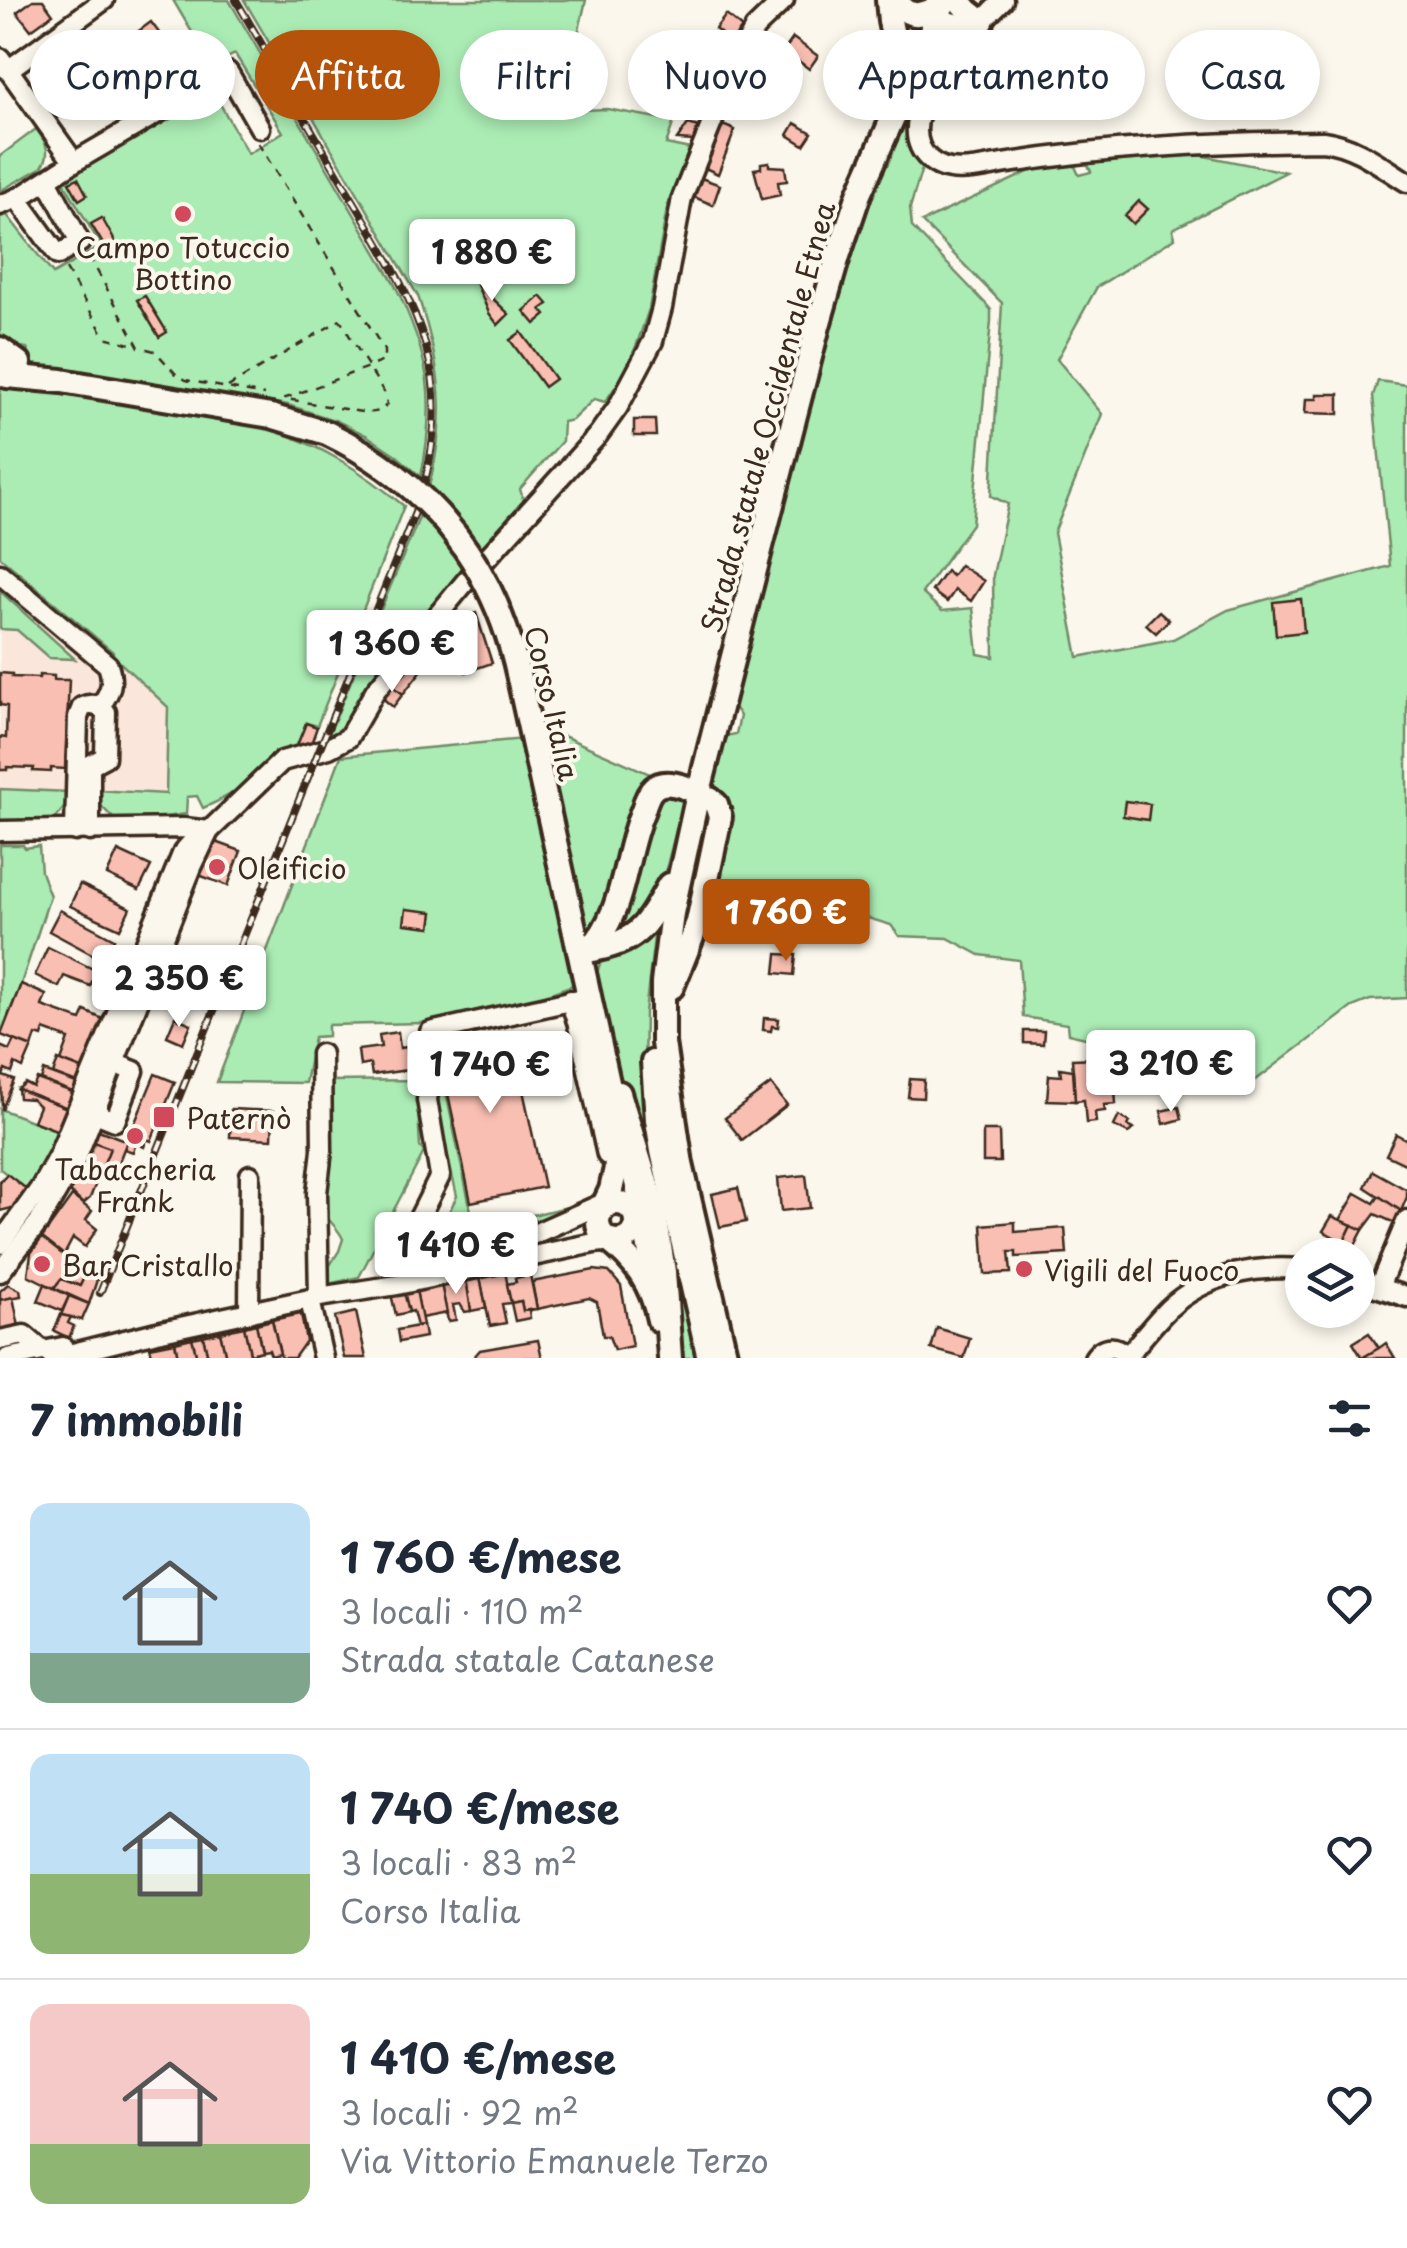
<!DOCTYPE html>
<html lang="it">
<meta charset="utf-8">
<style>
body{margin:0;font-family:"Playpen Sans",sans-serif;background:#f6f6f7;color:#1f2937;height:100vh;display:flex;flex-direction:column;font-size:38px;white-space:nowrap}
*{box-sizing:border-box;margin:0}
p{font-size:32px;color:#747a83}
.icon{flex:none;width:55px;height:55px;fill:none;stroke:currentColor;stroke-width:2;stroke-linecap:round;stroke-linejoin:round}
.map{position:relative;height:1358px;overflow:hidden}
.details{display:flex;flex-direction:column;background:#fff;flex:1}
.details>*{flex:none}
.banner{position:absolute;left:30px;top:30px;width:1348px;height:90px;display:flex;gap:20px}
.controls{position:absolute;left:1285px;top:1238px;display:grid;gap:20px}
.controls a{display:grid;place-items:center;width:90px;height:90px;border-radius:50%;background:#fff;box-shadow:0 5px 15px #0003;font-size:50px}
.price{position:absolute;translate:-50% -85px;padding:0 22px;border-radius:10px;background:#fff;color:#222;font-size:32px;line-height:65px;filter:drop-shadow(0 2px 5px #0008)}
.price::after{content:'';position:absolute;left:50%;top:60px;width:30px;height:22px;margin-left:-15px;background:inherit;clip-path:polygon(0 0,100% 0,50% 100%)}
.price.on{background:#b45309;color:#fff}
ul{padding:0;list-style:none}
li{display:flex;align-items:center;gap:30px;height:250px;padding:0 30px}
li+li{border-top:2px solid #e0e1e3}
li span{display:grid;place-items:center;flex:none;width:280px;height:200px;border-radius:20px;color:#555}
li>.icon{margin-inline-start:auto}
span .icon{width:120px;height:120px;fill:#fffc;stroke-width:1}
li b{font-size:42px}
h2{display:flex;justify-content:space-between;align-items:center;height:120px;padding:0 30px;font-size:42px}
.chip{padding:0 35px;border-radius:45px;background:#fff;box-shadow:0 5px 15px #0003;font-size:35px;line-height:90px}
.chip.on{background:#b45309;color:#fff}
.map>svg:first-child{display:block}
</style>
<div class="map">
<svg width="1407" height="1358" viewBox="0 0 1407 1358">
<rect width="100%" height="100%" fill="#fbf7ec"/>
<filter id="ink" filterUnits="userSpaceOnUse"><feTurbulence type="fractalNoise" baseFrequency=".01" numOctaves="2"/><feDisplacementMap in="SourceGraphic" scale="20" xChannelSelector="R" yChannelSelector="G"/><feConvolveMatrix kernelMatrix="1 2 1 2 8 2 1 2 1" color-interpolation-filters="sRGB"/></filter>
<g filter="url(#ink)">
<polygon fill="#fbe6db" points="0,557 170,702 186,814 159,818 115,820 96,801 69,801 0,821"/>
<g fill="#abecb4" stroke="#738b69" stroke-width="2.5">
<path d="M173 0H229L393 281C429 353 437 398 421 477L396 455 366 435 337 421 288 405 33 366 27 348 0 343V217L7 215 53 274 101 246 63 181 214 93 248 154 283 132 235 54 212 66Z"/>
<path d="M244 0H586L560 111 607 109 674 121 666 144 690 149 668 203 649 309 637 344 623 376 605 402 594 399 572 420 563 422 562 441 520 489 524 502C474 562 423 620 373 680 358 699 347 731 326 741L421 513C448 431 445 377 418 296Z"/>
<path d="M947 34 951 36 953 45C931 81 886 128 922 168L910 208 912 227 986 304 991 310V321L972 524 922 593 942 611 973 608 978 654 994 657 993 575 1008 504 991 496 1002 303 922 222 1043 165 1073 162 1079 175 1091 172 1087 162 1199 155 1286 172 1173 229 1175 238 1097 287 1057 359 1102 414 1054 533 1078 657 1173 639 1228 610 1390 566 1373 396 1378 381 1407 385V998L1370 1000 1352 1007 1256 1080 1204 1090 1192 1086 1182 1060 1068 1034 1067 1024 1023 1017 1019 960 980 955 948 938 899 936 891 925 845 911 728 899 710 887V792L725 736 736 734 740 716 732 704 829 329 871 200 937 42Z"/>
<path d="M36 129C46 142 52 152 42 167L0 191V156Z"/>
<path d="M0 382 270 429C323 446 362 471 404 506L317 726 306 723 296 748C272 756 266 766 248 782 234 793 220 801 203 808L197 796 187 797 186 814 159 818 115 820 96 801V790L166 794 168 707 113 656V652L0 557Z"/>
<polygon points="0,591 75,659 49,658 17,630 0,629"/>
<polygon points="543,727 650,774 651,781 612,908 594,931 583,928"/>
<polygon points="524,739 573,985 512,1007 423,1027 422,1023 328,1025 328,1036 314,1037 305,1083 217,1082 341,756"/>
<polygon points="0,789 69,792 69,801 53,822 0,821"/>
<polygon points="662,789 686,793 666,869 649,909 609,939 636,839"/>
<polygon points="0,845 23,845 25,848 39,846 41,872 50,896 21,984 0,1035"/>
<polygon points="656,921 645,1013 644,1072 699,1358 677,1358 661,1214 596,995 595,978 601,961"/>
<polygon points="438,1055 471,1211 456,1215 462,1247 450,1250 445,1220 457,1196 434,1097"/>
<path d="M424 1080C416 1101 419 1125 420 1147L424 1152 359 1277 324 1285 330 1265 339 1251 343 1239C338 1227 328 1222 323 1210L329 1081Z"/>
<polygon points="0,1109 61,1132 29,1191 0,1169"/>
<polygon points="590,1202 512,1235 494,1239 492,1224"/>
</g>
<g fill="#fabfb3" stroke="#3b2a1e" stroke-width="2.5">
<polygon points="33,0 43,0 53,14 31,30 17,12"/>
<polygon points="726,15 742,28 731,42 715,29"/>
<polygon points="151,22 168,45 120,79 103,57"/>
<polygon points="793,38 818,56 809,69 800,62 795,69 779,58"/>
<polygon points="103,57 120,79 71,114 55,91"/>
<polygon points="795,123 812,133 804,145 788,135"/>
<polygon points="688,124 699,127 694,141 677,140"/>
<polygon points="720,124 735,130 718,174 703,167"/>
<polygon points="769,162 769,166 785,167 787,181 778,182 780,195 762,199 754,169 761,168 761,163"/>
<polygon points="78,178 87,195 79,200 69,182"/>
<polygon points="701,178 720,185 713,205 694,197"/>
<polygon points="1139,201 1148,209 1133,224 1125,216"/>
<polygon points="102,218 117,245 107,251 91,224"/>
<polygon points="482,281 492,292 488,294 509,314 498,325 489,313 477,285"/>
<polygon points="145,296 167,332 159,337 137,300"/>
<polygon points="541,296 548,304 541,309 546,315 535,324 524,311"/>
<polygon points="521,332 555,379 544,387 510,340"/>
<polygon points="1317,394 1339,394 1339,414 1305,413 1306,399 1317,399"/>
<polygon points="634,420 655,420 656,436 634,436"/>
<polygon points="960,565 984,581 971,601 955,590 947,602 932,591 946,571 952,576"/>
<polygon points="1301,599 1304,632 1276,635 1273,602"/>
<polygon points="1159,611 1169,620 1156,633 1146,624"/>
<polygon points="476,613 492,663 466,672 450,622"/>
<polygon points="444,619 450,622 459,651 448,661 443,658 437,664 422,652 423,645"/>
<polygon points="413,657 421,663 417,666 422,670 403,694 392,686"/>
<polygon points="0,673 12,674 12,677 39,678 39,675 54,676 54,680 69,680 65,769 51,768 51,772 33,771 34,768 7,767 7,770 0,770 0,737 6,738 7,706 0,705"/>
<polygon points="390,684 403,694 393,707 380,696"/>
<polygon points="306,723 317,727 311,744 296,748"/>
<polygon points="1125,801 1150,804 1148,820 1123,816"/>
<polygon points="216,842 241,851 228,886 196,874 201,860"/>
<polygon points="118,851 151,866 139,890 107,875"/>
<polygon points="80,884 130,908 120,929 70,906"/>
<polygon points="406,909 433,912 431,927 404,924"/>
<polygon points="60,910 114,939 103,960 49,931"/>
<polygon points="48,947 97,971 90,986 64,976 59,987 35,975"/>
<polygon points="777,954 796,955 794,975 775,973"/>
<polygon points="21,984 46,995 42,1006 81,1020 85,1011 105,1020 84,1070 61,1061 69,1039 44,1030 42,1037 36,1035 32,1047 1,1035"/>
<polygon points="175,1017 191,1024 183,1043 167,1036"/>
<polygon points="764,1018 779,1019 778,1027 772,1026 771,1031 763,1030"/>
<polygon points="465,1030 468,1044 511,1035 544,1187 471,1202 436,1037"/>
<polygon points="1024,1031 1044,1031 1043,1044 1024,1043"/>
<polygon points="398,1032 400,1048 407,1047 408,1059 419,1058 421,1074 416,1075 415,1069 372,1075 370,1064 360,1066 358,1050 381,1047 379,1035"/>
<polygon points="14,1040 32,1047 23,1068 15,1064 12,1073 5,1070 3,1076 14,1080 2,1110 0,1046 9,1050"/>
<polygon points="1098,1058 1099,1075 1114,1074 1116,1104 1104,1105 1105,1111 1095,1112 1096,1122 1086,1123 1084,1100 1075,1101 1072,1059"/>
<polygon points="58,1060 84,1070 79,1084 53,1074"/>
<polygon points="1060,1068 1073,1070 1075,1101 1047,1100 1049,1075 1061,1076"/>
<polygon points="44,1071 79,1084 75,1093 41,1080"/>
<polygon points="155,1074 175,1082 151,1141 147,1139 144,1147 136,1143 133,1152 124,1149"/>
<polygon points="37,1079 75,1093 70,1109 18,1089 25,1083 33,1087"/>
<polygon points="910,1079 924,1080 923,1098 908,1097"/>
<polygon points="771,1084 787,1105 742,1140 725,1118"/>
<polygon points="18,1089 70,1109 61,1132 33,1121 39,1106 32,1099 19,1098"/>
<polygon points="1179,1107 1182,1119 1164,1124 1161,1111"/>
<polygon points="231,1109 273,1111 272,1139 230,1137"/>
<polygon points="1119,1116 1130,1122 1128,1126 1134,1129 1128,1133 1114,1126"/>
<polygon points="96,1129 127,1141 113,1177 100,1172 110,1148 91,1141"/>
<polygon points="983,1131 999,1131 1000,1162 983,1162"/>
<polygon points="1396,1134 1407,1140 1407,1165 1386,1155"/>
<polygon points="91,1141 110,1148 90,1198 83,1204 70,1192"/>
<polygon points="1373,1171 1407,1190 1407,1197 1401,1211 1365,1187"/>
<polygon points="7,1174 29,1191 20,1200 20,1206 0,1211 0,1181"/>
<polygon points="806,1175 810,1208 781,1211 778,1178"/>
<polygon points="738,1188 746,1222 720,1227 712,1194"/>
<polygon points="1356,1193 1374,1203 1379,1196 1401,1211 1397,1224 1375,1214 1363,1230 1340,1220"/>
<polygon points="72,1196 92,1211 86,1220 97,1229 85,1247 73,1238 64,1255 42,1238"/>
<polygon points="1332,1216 1352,1225 1340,1250 1330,1244 1334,1237 1323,1231"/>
<polygon points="1015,1222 1015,1232 1065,1228 1067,1254 1016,1257 1016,1252 1009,1252 1011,1273 985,1274 982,1225"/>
<polygon points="1352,1225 1363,1230 1350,1255 1340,1250"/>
<polygon points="42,1238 86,1273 80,1286 61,1279 54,1288 28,1275 31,1253"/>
<polygon points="594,1270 609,1272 621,1286 632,1346 614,1350 609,1336 603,1336 597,1302 589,1298 537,1309 532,1282"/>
<polygon points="505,1271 511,1303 502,1304 506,1323 490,1326 480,1277"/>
<polygon points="86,1273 97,1280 89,1304 54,1288 61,1279 80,1286"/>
<polygon points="530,1275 537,1309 523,1311 521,1301 511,1303 507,1284 516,1282 515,1278"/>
<polygon points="480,1277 486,1308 471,1311 466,1279"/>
<polygon points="466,1279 471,1311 465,1312 460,1304 453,1305 456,1320 448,1321 441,1284"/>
<polygon points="8,1284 20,1290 21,1296 0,1300 0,1291"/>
<polygon points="45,1284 69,1296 62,1311 38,1301"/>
<polygon points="441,1284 447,1313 421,1318 416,1290"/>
<polygon points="416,1290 423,1325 417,1326 413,1311 409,1312 404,1292"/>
<polygon points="404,1292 409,1312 396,1315 391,1294"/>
<polygon points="69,1296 89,1304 82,1320 61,1315"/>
<polygon points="13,1297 22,1341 0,1346 0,1300"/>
<polygon points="521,1301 523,1311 529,1310 530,1318 515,1321 511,1303"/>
<polygon points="356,1312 366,1358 344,1358 335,1317"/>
<polygon points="301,1314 306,1341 294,1358 281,1358 272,1320"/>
<polygon points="61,1315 71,1317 68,1323 74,1326 69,1338 54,1331"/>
<polygon points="272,1320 280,1354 271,1356 269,1350 262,1351 256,1324"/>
<polygon points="256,1324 262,1351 250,1354 244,1327"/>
<polygon points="423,1325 425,1337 399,1342 397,1330"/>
<polygon points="244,1327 251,1358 226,1358 220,1332"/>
<polygon points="937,1328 970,1338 964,1358 931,1349"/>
<polygon points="220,1332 226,1358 208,1358 203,1336"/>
<polygon points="1369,1333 1379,1348 1362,1358 1353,1343"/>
<polygon points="203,1336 208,1358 197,1358 192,1338"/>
<polygon points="192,1338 197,1358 178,1358 175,1342"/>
<polygon points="538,1340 542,1358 473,1358 480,1350"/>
<polygon points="175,1342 178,1358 153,1358 150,1347"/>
<polygon points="1386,1343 1395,1358 1362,1358 1379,1348"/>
</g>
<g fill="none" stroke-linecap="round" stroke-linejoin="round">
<defs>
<g id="minor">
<path d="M1003 0C974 29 885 118 929 159 948 177 979 168 1002 164 1111 147 1213 142 1323 141 1355 145 1380 165 1407 182"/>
<polyline points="0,58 74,162"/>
<polyline points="8,70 104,0"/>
<polyline points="17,198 58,255 80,242 47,180"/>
<polyline points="0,205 20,197 74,162 228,72 260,128"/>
<path d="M0 574 108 665C114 682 111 692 100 706"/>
<polyline points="0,831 184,828 209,831 282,761 329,748 348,738 375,691 466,581 598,435 618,407 653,341 662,308 682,198 737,60 755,28 784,0"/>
<path d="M75 831 78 717 82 707C91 703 99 705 106 712L105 757 90 765V831"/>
<polyline points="570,1000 578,1025 607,1155"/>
<polyline points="85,1109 115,1121 134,1071 103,1059"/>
<path d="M621 1133C627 1161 643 1197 636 1225"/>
<polyline points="635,1218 645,1235 654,1291"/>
<polyline points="0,1244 41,1187 59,1154 183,852 192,842 208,831"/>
<polyline points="441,1265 516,1242 597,1206 609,1204"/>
<polyline points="422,1271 415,1242 416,1224 440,1176 427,1100 430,1079 430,1032 588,997"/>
<polyline points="0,1272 39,1222 75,1161 192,867 209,831"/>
<polyline points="1358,1281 1407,1297"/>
<polyline points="1379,1287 1407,1220"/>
<polyline points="319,1297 317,1193 322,1150 321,1054"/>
<polyline points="310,1300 323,1358"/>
<polyline points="249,1313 250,1175"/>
<polyline points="0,1340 24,1335 43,1351"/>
<polyline points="8,1358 63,1347"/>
<polyline points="53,1358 157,1332 319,1297 397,1285 594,1243 614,1241"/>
<path d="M1094 1358C1103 1344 1116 1345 1127 1356"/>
<path d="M1126 1358C1139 1342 1153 1324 1168 1309 1204 1275 1254 1265 1302 1269"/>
</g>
<g id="major">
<polyline points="888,0 890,21 896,51 889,100"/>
<path d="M897 0C908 21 925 15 942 5"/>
<polyline points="959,0 968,11 982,22"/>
<path d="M933 25C949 20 957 25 969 36"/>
<polyline points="0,349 19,363 18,369 14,374 0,374"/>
<polyline points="7,376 62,381 271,416 327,433"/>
<polyline points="519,678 609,1087 616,1168 611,1190 600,1213"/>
<path d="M589 950C626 912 623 856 643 810 645 803 648 793 654 788 662 781 675 784 684 787"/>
<path d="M588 951C638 942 645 928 669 885"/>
<polyline points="672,987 698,922 720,817 716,804 710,799"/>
<polyline points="653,1062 657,1120 662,1151 709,1358"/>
<polyline points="619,1093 654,1208 664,1272 670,1358"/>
<circle cx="617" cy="1222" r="19"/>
<path d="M607 1239C635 1261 652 1284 659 1320"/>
<polyline points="726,1358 681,1164 663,1043 663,983 672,913 696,803 756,566 818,326 838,256 859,194 945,0"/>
</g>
</defs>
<use href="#minor" stroke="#3b2a1e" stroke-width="25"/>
<use href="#major" stroke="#3b2a1e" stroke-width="30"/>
<g stroke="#3b2a1e" stroke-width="2.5" stroke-dasharray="8 8" stroke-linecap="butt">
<polyline points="258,143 384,350 384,361 286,398 277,397"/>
<polyline points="89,256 139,347 155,351 176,374 186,380 264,395"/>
<polyline points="66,269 105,337 138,346"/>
<polyline points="228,387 340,320 385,394 387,404 381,411 367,413 287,399"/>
<polyline points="463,1243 458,1217 474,1213 473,1209"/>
</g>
<use href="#minor" stroke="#fbf7ec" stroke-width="18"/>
<use href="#major" stroke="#fbf7ec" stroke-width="22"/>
<defs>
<path id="rail" d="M100 1293 418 505C463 365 409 295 340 178 305 119 270 59 236 0"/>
</defs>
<use href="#rail" stroke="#3b2a1e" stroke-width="8"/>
<use href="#rail" stroke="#fbf7ec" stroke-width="4" stroke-dasharray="11" stroke-linecap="butt"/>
<defs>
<path id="major-bridge" d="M327 433C431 483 495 565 519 678"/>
</defs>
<use href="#major-bridge" stroke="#3b2a1e" stroke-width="30" stroke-linecap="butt"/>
<use href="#major-bridge" stroke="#fbf7ec" stroke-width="22"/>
</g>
</g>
<g fill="#d1495b" stroke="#fbf7ec" stroke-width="4">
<circle cx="183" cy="214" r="10"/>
<circle cx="217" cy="867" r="10"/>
<rect x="152" y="1105" width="24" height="24" rx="5"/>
<circle cx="135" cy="1136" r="10"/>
<circle cx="42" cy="1264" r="10"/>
<circle cx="1024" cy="1269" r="10"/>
</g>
<g text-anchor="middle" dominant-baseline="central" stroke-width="8" stroke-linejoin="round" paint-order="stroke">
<g font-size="28" fill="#3b2a1e" stroke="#fbf7ec" text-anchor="start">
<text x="183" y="246" text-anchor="middle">Campo Totuccio<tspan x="183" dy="32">Bottino</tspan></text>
<text x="237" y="867">Oleificio</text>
<text x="186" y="1117">Paternò</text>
<text x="135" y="1168" text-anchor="middle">Tabaccheria<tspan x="135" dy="32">Frank</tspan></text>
<text x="62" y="1264">Bar Cristallo</text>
<text x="1044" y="1269">Vigili del Fuoco</text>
</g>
<g font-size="28" fill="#3b2a1e" stroke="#fbf7ec">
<text transform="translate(767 417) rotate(-75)">Strada statale Occidentale Etnea</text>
<text transform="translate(553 703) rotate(77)">Corso Italia</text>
</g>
</g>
</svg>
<div class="controls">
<a><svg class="icon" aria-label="layers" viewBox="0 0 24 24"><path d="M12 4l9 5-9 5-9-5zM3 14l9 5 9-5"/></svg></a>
</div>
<b class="price" style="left:492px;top:304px">1 880 €</b>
<b class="price" style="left:392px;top:695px">1 360 €</b>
<b class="price on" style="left:786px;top:964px">1 760 €</b>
<b class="price" style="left:179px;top:1030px">2 350 €</b>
<b class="price" style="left:1171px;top:1115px">3 210 €</b>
<b class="price" style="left:490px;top:1116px">1 740 €</b>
<b class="price" style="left:456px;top:1297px">1 410 €</b>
<div class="banner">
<a class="chip">Compra</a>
<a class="chip on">Affitta</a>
<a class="chip">Filtri</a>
<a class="chip">Nuovo</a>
<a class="chip">Appartamento</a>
<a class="chip">Casa</a>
</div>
</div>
<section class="details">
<h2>7 immobili<svg class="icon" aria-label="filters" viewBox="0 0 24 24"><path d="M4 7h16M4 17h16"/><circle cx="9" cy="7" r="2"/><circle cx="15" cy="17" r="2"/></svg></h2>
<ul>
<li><span style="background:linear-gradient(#bfe0f5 75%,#7fa58c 0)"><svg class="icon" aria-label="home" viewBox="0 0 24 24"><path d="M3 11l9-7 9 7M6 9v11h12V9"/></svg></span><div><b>1 760 €/mese</b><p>3 locali · 110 m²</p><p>Strada statale Catanese</p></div><svg class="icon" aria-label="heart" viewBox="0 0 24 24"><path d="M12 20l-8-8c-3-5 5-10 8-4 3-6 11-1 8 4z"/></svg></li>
<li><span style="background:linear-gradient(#bfe0f5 60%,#8fb573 0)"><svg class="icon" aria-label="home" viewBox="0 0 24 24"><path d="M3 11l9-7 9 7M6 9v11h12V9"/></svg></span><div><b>1 740 €/mese</b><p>3 locali · 83 m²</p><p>Corso Italia</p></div><svg class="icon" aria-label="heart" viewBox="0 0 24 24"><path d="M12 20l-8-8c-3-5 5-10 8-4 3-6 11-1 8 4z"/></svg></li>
<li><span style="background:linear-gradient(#f6c9c9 70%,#8fb573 0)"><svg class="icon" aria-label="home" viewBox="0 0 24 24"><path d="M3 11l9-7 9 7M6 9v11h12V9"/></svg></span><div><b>1 410 €/mese</b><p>3 locali · 92 m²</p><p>Via Vittorio Emanuele Terzo</p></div><svg class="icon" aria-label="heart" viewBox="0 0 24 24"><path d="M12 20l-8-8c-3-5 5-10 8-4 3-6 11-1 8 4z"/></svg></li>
</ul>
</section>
